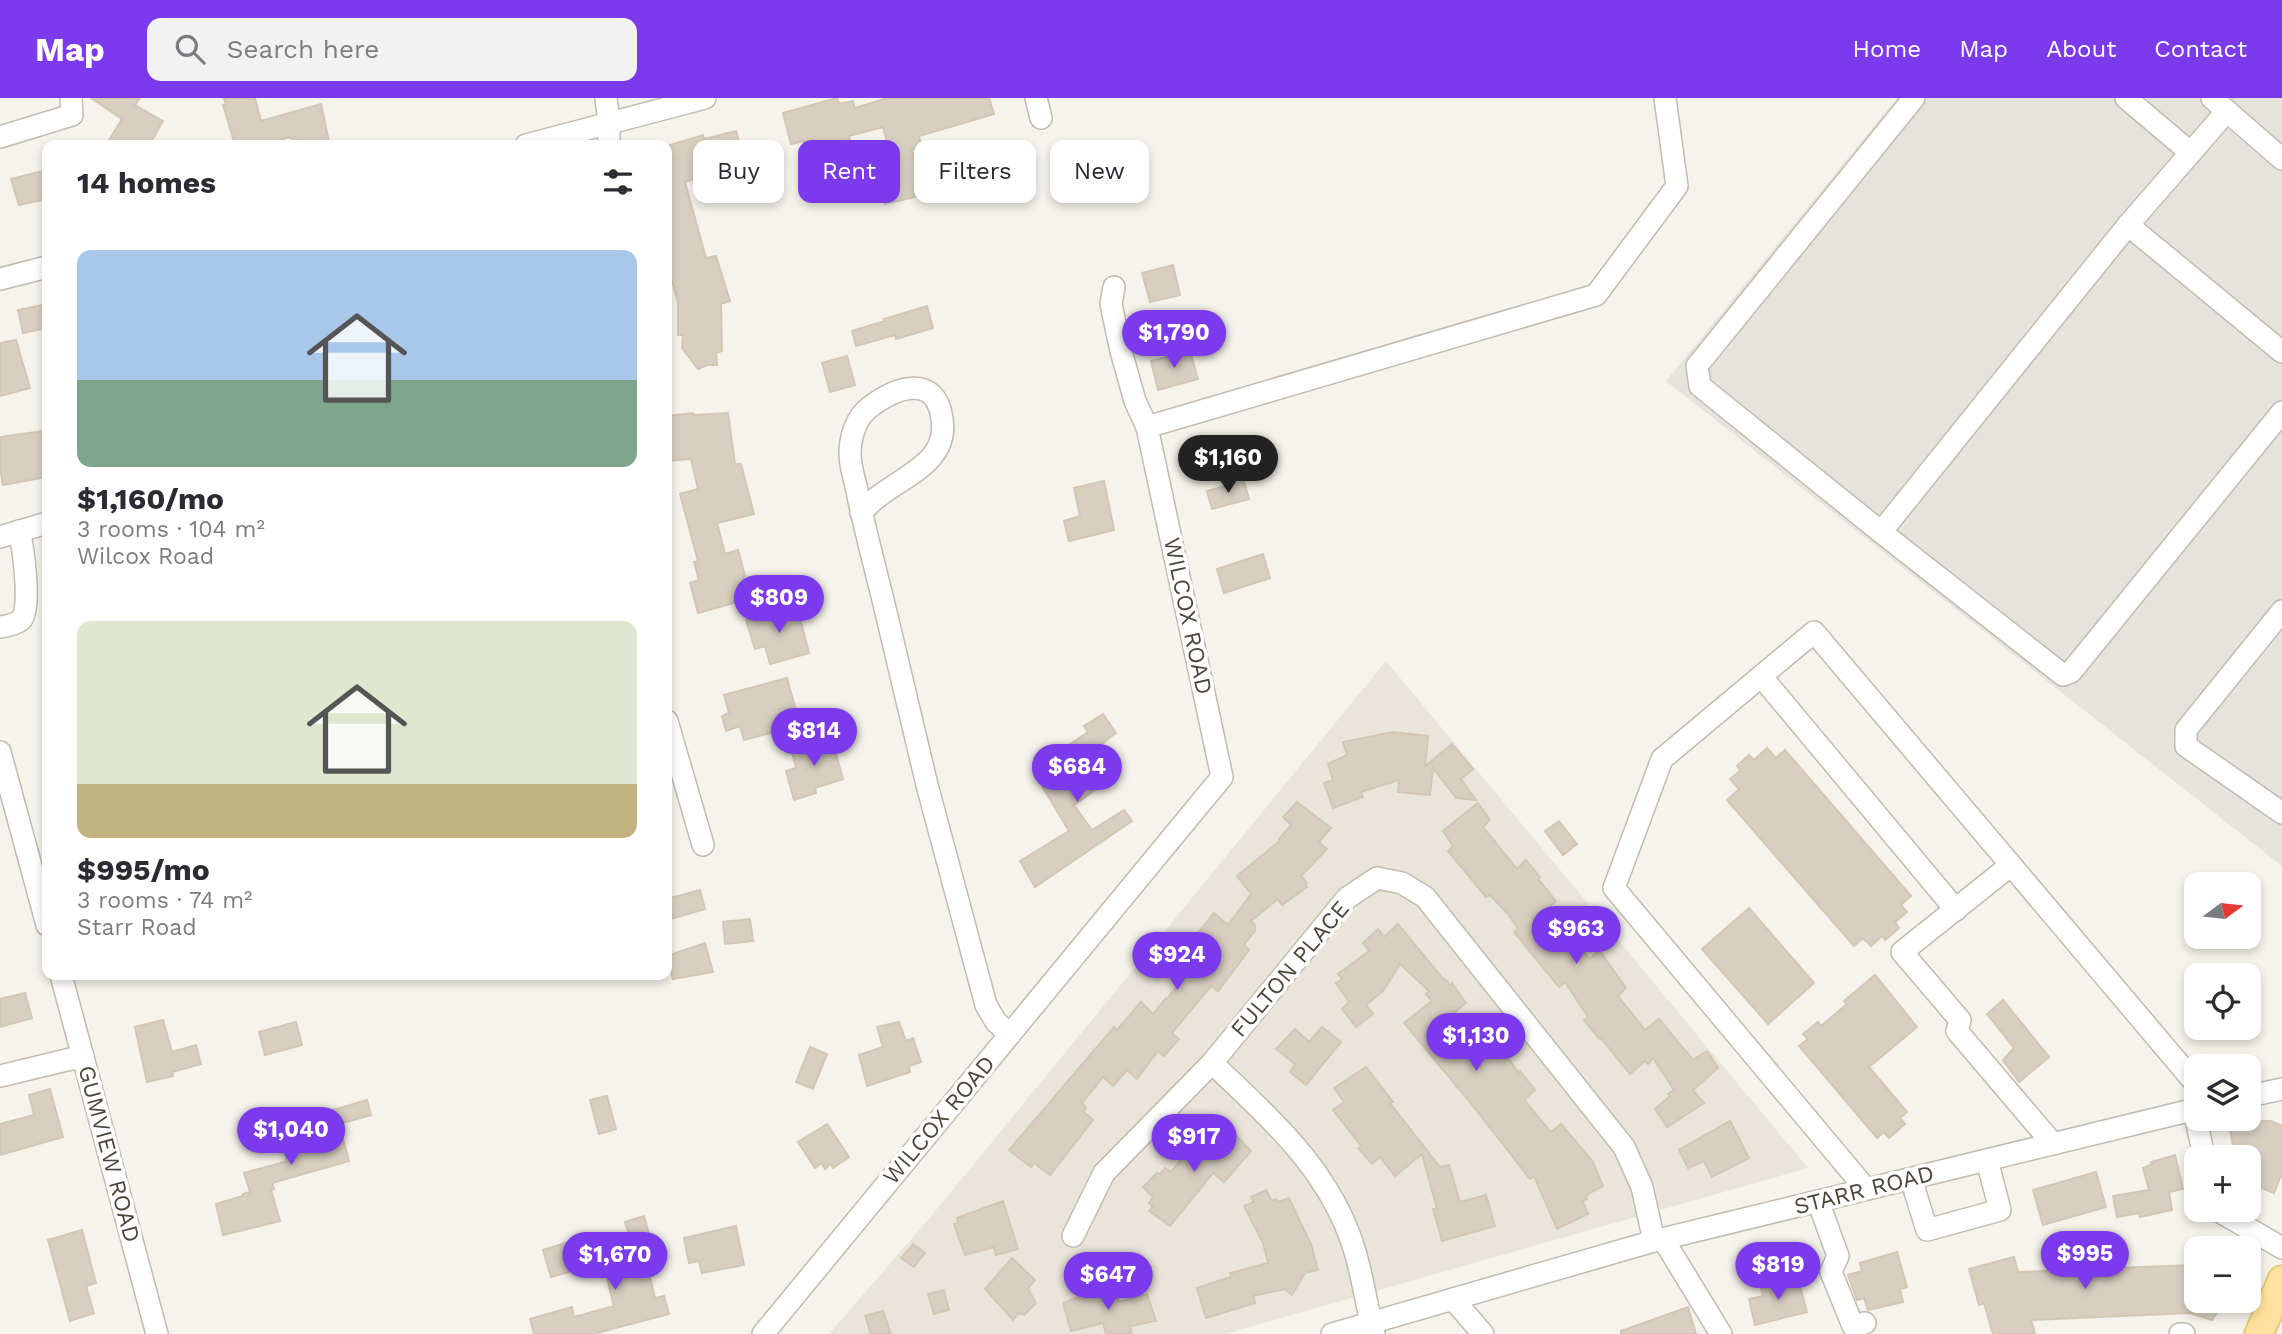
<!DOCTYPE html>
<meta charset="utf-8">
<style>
body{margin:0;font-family:"Work Sans",sans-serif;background:#f2f2f3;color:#2b2b33;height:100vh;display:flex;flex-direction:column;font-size:26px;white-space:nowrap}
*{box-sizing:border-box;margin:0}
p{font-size:23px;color:#7c7c81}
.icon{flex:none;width:38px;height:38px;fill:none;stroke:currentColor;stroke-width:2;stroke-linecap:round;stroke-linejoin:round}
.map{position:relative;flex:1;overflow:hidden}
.side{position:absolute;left:42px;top:42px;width:630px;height:840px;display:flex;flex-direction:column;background:#fff;border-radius:14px;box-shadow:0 4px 10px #0003}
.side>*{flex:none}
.top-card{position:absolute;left:693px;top:42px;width:665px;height:63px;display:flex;gap:14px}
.needle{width:46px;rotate:75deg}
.fabs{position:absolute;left:2184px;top:774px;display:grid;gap:14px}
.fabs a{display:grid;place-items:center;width:77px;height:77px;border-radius:14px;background:#fff;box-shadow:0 4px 10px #0003;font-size:35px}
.price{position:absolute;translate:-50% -60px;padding:0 16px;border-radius:24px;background:#7c3aed;color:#fff;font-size:23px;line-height:46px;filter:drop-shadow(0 2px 4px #0008)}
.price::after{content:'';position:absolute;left:50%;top:42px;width:21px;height:16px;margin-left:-10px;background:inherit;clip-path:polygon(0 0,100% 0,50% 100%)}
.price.selected{background:#222;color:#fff}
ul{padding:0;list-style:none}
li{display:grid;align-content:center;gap:14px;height:371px;padding:0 35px}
li span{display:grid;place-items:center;height:217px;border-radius:14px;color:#555}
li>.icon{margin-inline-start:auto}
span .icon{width:126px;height:126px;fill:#fffc;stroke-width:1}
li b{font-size:30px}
h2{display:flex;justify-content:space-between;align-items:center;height:84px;padding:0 35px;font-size:30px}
.chip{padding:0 24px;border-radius:14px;background:#fff;box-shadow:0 4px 10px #0003;font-size:24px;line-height:63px}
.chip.selected{background:#7c3aed;color:#fff}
header{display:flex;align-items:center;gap:42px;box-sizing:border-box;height:98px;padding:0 35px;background:#7c3aed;color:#fff}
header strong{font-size:33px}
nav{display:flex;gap:38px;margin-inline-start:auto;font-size:24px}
.search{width:490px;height:63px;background:#f2f2f3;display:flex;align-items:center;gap:18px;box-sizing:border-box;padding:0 24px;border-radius:14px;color:#7c7c81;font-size:26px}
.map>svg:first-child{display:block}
</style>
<header>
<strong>Map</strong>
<div class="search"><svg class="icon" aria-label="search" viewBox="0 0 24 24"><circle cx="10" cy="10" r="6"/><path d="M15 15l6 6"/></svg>Search here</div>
<nav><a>Home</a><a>Map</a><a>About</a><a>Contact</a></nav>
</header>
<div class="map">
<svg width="2282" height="1236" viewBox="0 0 2282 1236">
<rect width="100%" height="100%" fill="#f6f3ec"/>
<polygon fill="#eae5da" points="1386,563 1808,1070 1225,1236 829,1236 928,1122"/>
<polygon fill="#e6e2dd" points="1897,0 2282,0 2282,768 1666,283"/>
<g fill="#d8cfc1" stroke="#d3c7b4" stroke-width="2">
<polygon points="91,0 140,0 135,7 163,23 149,47 106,47 122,21"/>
<polygon points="224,0 255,0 261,23 321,6 329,44 315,47 294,47 291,39 260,47 235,47 223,7 226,7"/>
<polygon points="837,0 839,6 853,3 855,10 887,0 989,0 994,16 919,38 922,49 912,52 923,97 885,106 881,89 898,85 883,29 849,38 850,41 817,50 814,41 791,46 783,15"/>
<polygon points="736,33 747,73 728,78 726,71 685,84 706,160 716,158 730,203 721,206 722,253 716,255 717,267 707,267 698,271 682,250 683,237 678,237 678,205 667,165 667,48 703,37 704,41"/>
<polygon points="47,72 47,101 19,107 11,81"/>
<polygon points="1173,167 1180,197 1150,204 1142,175"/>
<polygon points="47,206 47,230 23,235 18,212"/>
<polygon points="927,208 933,230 896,241 895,237 856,248 852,233 885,223 884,221"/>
<polygon points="16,242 30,290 0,298 0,245"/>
<polygon points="1190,253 1198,281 1158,292 1151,263"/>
<polygon points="847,258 855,287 830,294 822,265"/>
<polygon points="693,315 694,317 728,315 735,366 741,366 754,416 717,425 725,456 738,452 745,478 743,478 746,491 738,493 741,503 698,515 690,485 699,482 694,464 698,463 680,396 698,391 691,361 667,363 667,318"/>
<polygon points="42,333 47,358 47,379 3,387 0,370 0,339"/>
<polygon points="1104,383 1114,432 1069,443 1064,423 1080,418 1074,390"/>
<polygon points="1244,383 1249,401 1212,411 1207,393"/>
<polygon points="1263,456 1270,480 1224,495 1217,471"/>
<polygon points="798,512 809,555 770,566 765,548 755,551 746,522 779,513 780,517"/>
<polygon points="787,580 800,627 744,642 740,628 726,633 722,618 729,615 724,597"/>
<polygon points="1103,616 1116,635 1100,647 1119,675 1074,707 1092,732 1124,712 1132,723 1035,789 1020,763 1069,733 1042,688 1071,669 1065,660 1070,656 1066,649 1088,634 1084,628"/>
<polygon points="1393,634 1428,638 1425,668 1452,646 1473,671 1461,681 1476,702 1456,700 1433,670 1430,697 1398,694 1399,682 1361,694 1363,699 1333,710 1324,685 1333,682 1328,666 1347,657 1343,644"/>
<polygon points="831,639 843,681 815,690 816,695 794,702 786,673 796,670 791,651"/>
<polygon points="1767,650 1776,660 1785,652 1911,798 1901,807 1907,814 1895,824 1899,830 1885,842 1882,838 1871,848 1863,840 1854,848 1727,702 1739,691 1730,681 1741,672 1737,668 1749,657 1754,662"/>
<polygon points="1297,704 1331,730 1319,744 1327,751 1301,778 1307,785 1305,786 1307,789 1282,807 1278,801 1251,823 1255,827 1255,833 1244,847 1249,852 1218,893 1211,888 1172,935 1179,941 1164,958 1158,953 1137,981 1127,972 1113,988 1103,979 1082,1005 1086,1010 1083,1013 1093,1022 1050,1077 1034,1065 1031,1069 1027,1066 1009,1052 1114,929 1117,932 1141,904 1153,916 1166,900 1167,901 1187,875 1175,864 1214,815 1228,827 1251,796 1237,778 1281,742 1279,741 1291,727 1283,719"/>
<polygon points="1478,705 1490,722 1483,729 1517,771 1526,762 1540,779 1538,781 1556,803 1547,811 1590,861 1599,852 1626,890 1618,898 1645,932 1659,921 1693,962 1707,953 1718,970 1693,992 1704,1005 1667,1029 1655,1011 1670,998 1668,996 1674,992 1653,960 1648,966 1645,963 1630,976 1600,939 1599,941 1584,922 1588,919 1565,884 1559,889 1514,834 1518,831 1508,816 1490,797 1486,799 1448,753 1453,748 1443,733"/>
<polygon points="1559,723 1577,746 1563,757 1545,733"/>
<polygon points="700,792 705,811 667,822 667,801"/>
<polygon points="1749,810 1814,885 1768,926 1702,851"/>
<polygon points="750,821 753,843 725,846 723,824"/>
<polygon points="1398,826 1444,882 1445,881 1450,887 1452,885 1466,905 1454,915 1480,947 1492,938 1519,975 1520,973 1535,992 1524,1002 1551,1034 1561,1026 1593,1064 1603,1088 1586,1097 1587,1101 1583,1103 1588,1116 1557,1131 1534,1078 1530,1081 1469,1003 1404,925 1432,903 1426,896 1429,893 1400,866 1383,893 1366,907 1373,916 1356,929 1342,911 1349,904 1336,885 1342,881 1338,876 1369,853 1363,845 1378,831 1384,839"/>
<polygon points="705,845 713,874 673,881 667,858"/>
<polygon points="1875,877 1917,929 1869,969 1907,1014 1900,1020 1905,1026 1889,1040 1884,1034 1877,1040 1799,948 1808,941 1803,936 1818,924 1821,928 1847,906 1844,903"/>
<polygon points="25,895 32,920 0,929 0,901"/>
<polygon points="2003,902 2049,959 2019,984 2003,962 2014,950 1987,916"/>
<polygon points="163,922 172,954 196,947 201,966 172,974 173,978 147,984 135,929"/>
<polygon points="296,924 302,947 265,957 259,934"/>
<polygon points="899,924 906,943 913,940 921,964 909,968 910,974 867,988 859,957 883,949 877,929"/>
<polygon points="1322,929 1341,944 1306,987 1290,974 1295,966 1276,951 1295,931 1309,944"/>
<polygon points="810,949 827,956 813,991 796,984"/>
<polygon points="1366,969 1393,1004 1390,1005 1440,1069 1449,1067 1460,1104 1486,1097 1495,1128 1442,1143 1433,1111 1437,1111 1422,1056 1395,1078 1380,1059 1372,1066 1358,1050 1361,1048 1333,1012 1344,1004 1334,990"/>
<polygon points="50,991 63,1039 0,1057 0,1026 34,1017 29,997"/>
<polygon points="607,998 616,1031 599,1036 590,1002"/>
<polygon points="367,1002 371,1017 339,1026 349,1063 272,1085 274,1091 271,1092 280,1123 223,1137 216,1106 243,1098 243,1096 250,1094 244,1075 287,1063 280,1032 317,1022 316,1017"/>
<polygon points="1730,1023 1749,1060 1712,1079 1704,1063 1688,1070 1679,1052"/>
<polygon points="2257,1023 2271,1023 2282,1028 2282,1075 2274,1095 2249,1085 2249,1059 2235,1059 2230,1031"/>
<polygon points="827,1026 849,1059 833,1070 831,1066 825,1071 821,1065 815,1070 798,1044"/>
<polygon points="1229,1030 1251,1053 1224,1084 1213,1075 1170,1128 1149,1113 1153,1108 1149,1105 1153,1099 1143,1089 1157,1075 1160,1076 1165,1070 1171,1074 1201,1038 1207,1042 1211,1040 1218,1044"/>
<polygon points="2175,1057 2183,1091 2169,1094 2172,1112 2140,1119 2139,1115 2117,1119 2113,1098 2149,1092 2143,1070 2152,1066 2151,1064"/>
<polygon points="2096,1074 2106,1109 2043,1127 2033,1092"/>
<polygon points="1266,1092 1272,1103 1276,1101 1278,1104 1289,1100 1311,1146 1318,1172 1305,1175 1292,1197 1285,1191 1253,1198 1255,1205 1206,1220 1197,1190 1231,1179 1230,1175 1268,1165 1263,1145 1244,1108 1254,1104 1251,1099"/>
<polygon points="1003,1103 1018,1151 996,1157 994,1149 965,1157 954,1126 958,1125 957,1120"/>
<polygon points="644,1118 652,1147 643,1149 655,1200 664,1198 669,1216 593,1236 534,1236 530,1221 572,1209 574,1219 614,1208 600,1153 631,1144 625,1124"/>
<polygon points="736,1128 744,1167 702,1175 699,1163 689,1165 684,1140"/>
<polygon points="82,1132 96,1185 86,1188 94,1215 70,1223 48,1142"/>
<polygon points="582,1140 590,1168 551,1179 543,1152"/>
<polygon points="2107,1144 2112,1170 2196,1167 2196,1202 2225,1202 2212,1222 2190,1215 2031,1222 2035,1236 1993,1236 1984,1205 1979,1207 1969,1171 2014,1159 2018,1174 2072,1172 2068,1148"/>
<polygon points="913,1146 925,1155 914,1169 901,1160"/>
<polygon points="1897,1154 1907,1189 1900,1191 1903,1204 1868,1212 1864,1200 1857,1202 1848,1177 1862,1173 1860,1165"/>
<polygon points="1012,1160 1035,1182 1028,1191 1036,1205 1024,1217 1019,1215 1013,1222 985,1191"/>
<polygon points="1798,1181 1807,1214 1755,1227 1749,1201 1763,1198 1761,1190"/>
<polygon points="1101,1190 1104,1194 1115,1191 1119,1204 1147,1196 1156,1223 1130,1228 1132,1236 1106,1236 1103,1225 1071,1233 1063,1205"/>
<polygon points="944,1192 949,1212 934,1216 928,1196"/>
<polygon points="1688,1209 1696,1236 1621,1236 1621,1233"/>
<polygon points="883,1213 891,1236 871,1236 865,1218"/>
</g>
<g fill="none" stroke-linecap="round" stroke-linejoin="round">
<defs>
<g id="minor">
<polyline points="606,0 609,26 609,47"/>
<polyline points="1036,0 1041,20"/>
<polyline points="1914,0 1697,268 1700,288 1881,434 2128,127"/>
<polyline points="2126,0 2191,55"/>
<polyline points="2212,0 2282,61"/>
<polyline points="2227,13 2128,127 2282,254"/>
<polyline points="0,39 72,17 71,0"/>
<polyline points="526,47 705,0"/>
<polyline points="0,181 47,169"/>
<polyline points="1114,189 1111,206 1121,253 1135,303 1147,329"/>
<path d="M861 415C889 380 950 371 942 321 936 275 896 289 870 309 856 319 850 339 850 356 850 370 856 385 858 398 867 441 879 484 889 527 902 580 914 634 927 687 946 760 967 834 986 907L996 924 1010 936"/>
<polyline points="1881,434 2063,577 2071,574 2282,314"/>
<polyline points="0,439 47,425"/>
<polyline points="2282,513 2186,632 2186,648 2282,715"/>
<path d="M0 529C7 528 16 526 21 522 32 511 23 448 19 433"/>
<polyline points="1761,578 1956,812"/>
<polyline points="667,623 703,747"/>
<polyline points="0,654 47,827"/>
<polyline points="2011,767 1902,854 1960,922 1957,933 2053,1046"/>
<polyline points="61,877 157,1236"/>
<path d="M1212 965C1266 1016 1322 1065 1349 1136 1362 1168 1365 1204 1374 1236"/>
<polyline points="0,978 83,958"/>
<polyline points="2249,998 2282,991"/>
<polyline points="2194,1011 2204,1059"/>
<polyline points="1911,1081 1927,1132 2000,1112 1987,1062"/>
<polyline points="1866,1091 1614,790 1662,661 1814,534 2196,986"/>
<polyline points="1818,1103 1838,1158 1831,1174 1853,1228 1865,1225"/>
<polyline points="2215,1111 2282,1150"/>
<polyline points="1073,1138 1104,1075 1212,965 1347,800 1377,780 1402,785 1425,799 1624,1049 1642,1089 1654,1143"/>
<polyline points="1663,1141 1721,1236"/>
<polyline points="1453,1201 1483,1236"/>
<polyline points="763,1236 1222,679 1147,329 1596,197 1677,88 1665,0"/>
<polyline points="1332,1236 1654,1143 2196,1011"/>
<polyline points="2180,1236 2184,1236"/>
</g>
<polyline id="major" points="2259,1236 2282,1182"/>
</defs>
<use href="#minor" stroke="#c2bbae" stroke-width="24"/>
<use href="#major" stroke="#e6c16a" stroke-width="31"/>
<use href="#minor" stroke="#fff" stroke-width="21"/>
<use href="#major" stroke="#ffe39c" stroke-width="28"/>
</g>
<g text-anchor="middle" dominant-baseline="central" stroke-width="7" stroke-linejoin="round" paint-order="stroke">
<g font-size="23" fill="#4b4439" stroke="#fff">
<text transform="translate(1188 518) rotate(78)">WILCOX ROAD</text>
<text transform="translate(1290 871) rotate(-50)">FULTON PLACE</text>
<text transform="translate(939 1022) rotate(-50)">WILCOX ROAD</text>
<text transform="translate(109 1056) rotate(75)">GUMVIEW ROAD</text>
<text transform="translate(1864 1092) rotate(-14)">STARR ROAD</text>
</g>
</g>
</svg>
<div class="fabs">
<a><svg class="needle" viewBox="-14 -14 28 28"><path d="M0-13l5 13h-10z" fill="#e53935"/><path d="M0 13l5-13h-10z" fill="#7c7c81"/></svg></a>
<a><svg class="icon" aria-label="locate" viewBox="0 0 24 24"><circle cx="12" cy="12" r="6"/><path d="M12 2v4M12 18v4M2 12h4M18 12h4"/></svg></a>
<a><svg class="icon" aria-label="layers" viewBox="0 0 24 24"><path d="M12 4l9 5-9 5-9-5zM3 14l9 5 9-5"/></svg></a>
<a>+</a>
<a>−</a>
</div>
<b class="price" style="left:1174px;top:272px">$1,790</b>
<b class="price selected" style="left:1228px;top:397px">$1,160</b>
<b class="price" style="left:779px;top:537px">$809</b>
<b class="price" style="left:814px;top:670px">$814</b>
<b class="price" style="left:1077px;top:706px">$684</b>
<b class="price" style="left:1576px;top:868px">$963</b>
<b class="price" style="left:1177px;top:894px">$924</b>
<b class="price" style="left:1476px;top:975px">$1,130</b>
<b class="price" style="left:291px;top:1069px">$1,040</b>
<b class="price" style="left:1194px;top:1076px">$917</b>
<b class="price" style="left:2085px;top:1193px">$995</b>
<b class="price" style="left:615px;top:1194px">$1,670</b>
<b class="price" style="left:1778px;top:1204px">$819</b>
<b class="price" style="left:1108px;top:1214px">$647</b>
<div class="top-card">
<a class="chip">Buy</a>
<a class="chip selected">Rent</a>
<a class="chip">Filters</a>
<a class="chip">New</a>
</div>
<section class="side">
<h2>14 homes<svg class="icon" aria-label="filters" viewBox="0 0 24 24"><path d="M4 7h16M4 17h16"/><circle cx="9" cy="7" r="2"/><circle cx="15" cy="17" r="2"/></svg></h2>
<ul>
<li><span style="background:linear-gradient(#a9c7e8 60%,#7fa58c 0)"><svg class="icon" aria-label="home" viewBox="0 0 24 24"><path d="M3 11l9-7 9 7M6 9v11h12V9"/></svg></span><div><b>$1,160/mo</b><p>3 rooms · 104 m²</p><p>Wilcox Road</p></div></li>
<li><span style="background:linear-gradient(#dfe7d0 75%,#c2b280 0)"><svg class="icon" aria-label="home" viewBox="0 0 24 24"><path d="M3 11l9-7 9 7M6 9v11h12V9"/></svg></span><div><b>$995/mo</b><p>3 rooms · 74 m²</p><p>Starr Road</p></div></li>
</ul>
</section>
</div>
